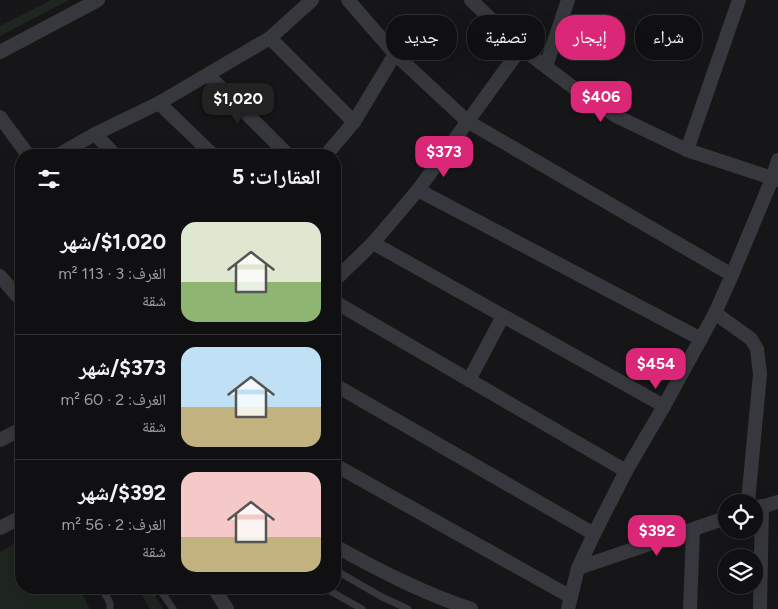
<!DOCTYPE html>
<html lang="ar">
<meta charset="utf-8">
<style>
body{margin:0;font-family:Figtree,"Noto Naskh Arabic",sans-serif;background:#1e1e20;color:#f1f3f6;direction:rtl;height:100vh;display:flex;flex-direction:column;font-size:19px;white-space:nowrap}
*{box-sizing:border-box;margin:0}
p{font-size:16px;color:#9c9d9f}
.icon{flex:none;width:28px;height:28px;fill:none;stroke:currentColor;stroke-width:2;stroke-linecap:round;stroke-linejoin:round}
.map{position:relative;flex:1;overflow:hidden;direction:ltr}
.panel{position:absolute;left:15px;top:149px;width:326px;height:445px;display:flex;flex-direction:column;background:#101012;border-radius:20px;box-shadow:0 5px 20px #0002,0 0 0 1px #303032;direction:rtl}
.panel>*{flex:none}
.banner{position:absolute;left:356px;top:15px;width:346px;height:45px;direction:rtl;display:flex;gap:10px}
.tools{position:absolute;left:718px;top:494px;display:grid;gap:10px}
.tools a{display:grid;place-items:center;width:45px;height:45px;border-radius:50%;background:#101012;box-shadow:0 5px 20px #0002,0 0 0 1px #303032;font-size:25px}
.price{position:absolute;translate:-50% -42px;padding:0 11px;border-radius:10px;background:#db2777;color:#fff;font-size:16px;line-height:32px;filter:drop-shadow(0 1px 2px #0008)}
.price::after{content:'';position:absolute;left:50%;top:30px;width:15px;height:11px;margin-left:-8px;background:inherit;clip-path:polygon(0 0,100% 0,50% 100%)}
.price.current{background:#222;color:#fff}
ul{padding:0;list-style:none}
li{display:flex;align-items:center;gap:15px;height:125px;padding:0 20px}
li+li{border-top:1px solid #303032}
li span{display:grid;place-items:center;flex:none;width:140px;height:100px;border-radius:15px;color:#555}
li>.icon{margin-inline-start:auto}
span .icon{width:60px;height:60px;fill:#fffc;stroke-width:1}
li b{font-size:21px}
h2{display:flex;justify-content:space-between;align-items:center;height:60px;padding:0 20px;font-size:21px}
.pill{padding:0 18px;border-radius:20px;background:#101012;box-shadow:0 5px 20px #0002,0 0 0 1px #303032;font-size:18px;line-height:45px}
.pill.current{background:#db2777;color:#fff}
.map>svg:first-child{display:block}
</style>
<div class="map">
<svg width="778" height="609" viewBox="0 0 778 609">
<defs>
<pattern id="forest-firs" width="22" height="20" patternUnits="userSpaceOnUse" patternTransform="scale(1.25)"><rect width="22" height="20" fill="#1e261f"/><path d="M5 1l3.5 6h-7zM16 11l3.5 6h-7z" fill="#3c433d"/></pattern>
</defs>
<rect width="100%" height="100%" fill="#161618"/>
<g fill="#1e261f">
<polygon points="51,0 69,0 0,36 0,26"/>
<polygon points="21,540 21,588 79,588 90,609 0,609 0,552"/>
</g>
<polygon fill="url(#forest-firs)" points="138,588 150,588 163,609 150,609"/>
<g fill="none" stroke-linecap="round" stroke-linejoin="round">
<g stroke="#37383d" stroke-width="7">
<polyline points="335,570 382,597 408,609"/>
<polyline points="102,588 110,603 110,609"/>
<polyline points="159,588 173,609"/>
<polyline points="325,588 362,609"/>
</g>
<g stroke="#37383d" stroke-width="14">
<polyline points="348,0 395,54 467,121 732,275"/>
<polyline points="471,0 521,48 590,100 618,117 687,150 778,180"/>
<polyline points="270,38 354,122"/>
<polyline points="0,52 98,0"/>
<polyline points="546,66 568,0"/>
<polyline points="208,75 288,155"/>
<polyline points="159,103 213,155"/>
<polyline points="0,117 28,155"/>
<polyline points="95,134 115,155"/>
<polyline points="687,150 739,0"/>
<polyline points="58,155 95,134 159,103 270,38 312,0"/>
<polyline points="326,155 354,122 395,54"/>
<polyline points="418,190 701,339"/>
<polyline points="373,243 664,406"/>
<polyline points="0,276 21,300"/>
<polyline points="335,280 373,243 418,190 521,48"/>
<polyline points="335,302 626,471"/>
<polyline points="715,313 751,339 757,349 760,374 748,502"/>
<polyline points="469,380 503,316"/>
<polyline points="335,385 594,534"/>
<polyline points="0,440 21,429"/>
<polyline points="335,465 571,597"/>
<polyline points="754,509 778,502"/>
<polyline points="0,528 21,517"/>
<path d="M335 546C380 571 423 593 471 609"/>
<polyline points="578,568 726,518"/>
<polyline points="214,588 227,609"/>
<polyline points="568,609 578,568 594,534 626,471 664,406 715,313 732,275 772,179 778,160"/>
<polyline points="690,609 693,530"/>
<polyline points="760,609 762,506"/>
</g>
</g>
</svg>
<div class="tools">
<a><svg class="icon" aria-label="locate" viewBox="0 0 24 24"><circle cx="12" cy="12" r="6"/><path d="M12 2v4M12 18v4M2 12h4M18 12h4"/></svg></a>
<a><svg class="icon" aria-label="layers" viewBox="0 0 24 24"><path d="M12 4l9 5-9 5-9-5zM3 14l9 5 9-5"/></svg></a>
</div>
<b class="price" style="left:601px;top:123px">$406</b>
<b class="price current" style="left:238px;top:125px">$1,020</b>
<b class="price" style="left:444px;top:178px">$373</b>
<b class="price" style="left:656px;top:390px">$454</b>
<b class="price" style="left:657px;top:557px">$392</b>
<div class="banner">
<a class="pill">شراء</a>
<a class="pill current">إيجار</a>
<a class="pill">تصفية</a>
<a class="pill">جديد</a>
</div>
<section class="panel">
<h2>العقارات: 5<svg class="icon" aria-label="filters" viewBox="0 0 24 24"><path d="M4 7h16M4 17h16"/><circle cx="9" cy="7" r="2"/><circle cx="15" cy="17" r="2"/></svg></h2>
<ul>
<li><span style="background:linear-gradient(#dfe7d0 60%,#8fb573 0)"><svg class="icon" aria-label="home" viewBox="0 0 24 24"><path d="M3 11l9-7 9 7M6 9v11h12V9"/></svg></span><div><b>$1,020/شهر</b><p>الغرف: 3 · 113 m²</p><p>شقة</p></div></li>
<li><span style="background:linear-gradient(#bfe0f5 60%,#c2b280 0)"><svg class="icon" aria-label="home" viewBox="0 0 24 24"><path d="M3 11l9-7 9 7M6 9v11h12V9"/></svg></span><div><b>$373/شهر</b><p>الغرف: 2 · 60 m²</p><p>شقة</p></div></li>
<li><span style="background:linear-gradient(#f6c9c9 65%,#c2b280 0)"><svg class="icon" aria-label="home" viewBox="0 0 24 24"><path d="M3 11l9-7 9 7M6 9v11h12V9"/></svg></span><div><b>$392/شهر</b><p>الغرف: 2 · 56 m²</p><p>شقة</p></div></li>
</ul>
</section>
</div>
